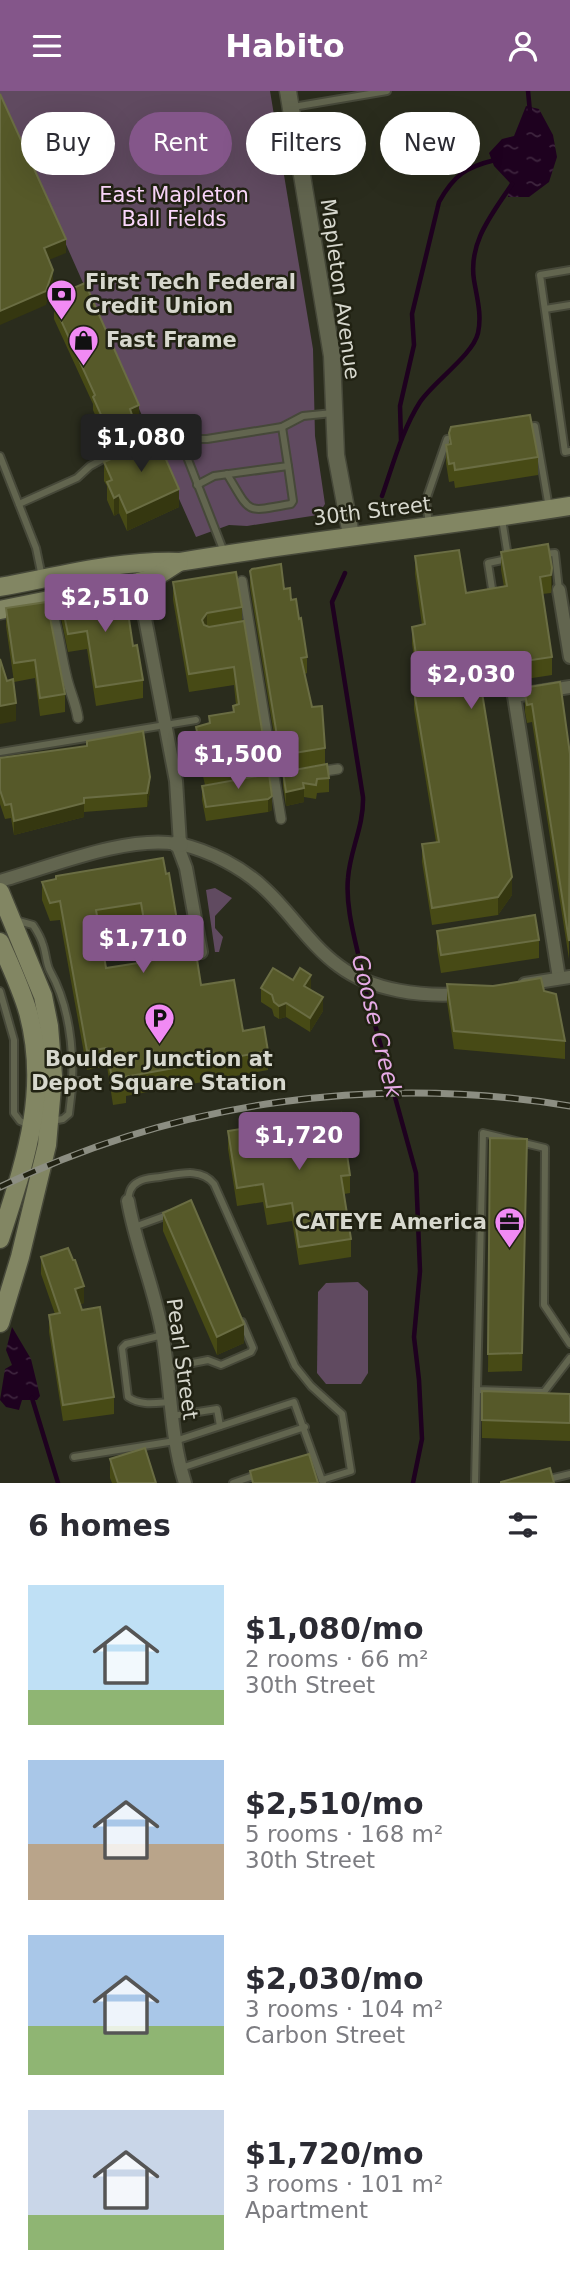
<!DOCTYPE html>
<meta charset="utf-8">
<style>
body{margin:0;font-family:"DejaVu Sans",sans-serif;background:#f2f2f3;color:#2b2b33;height:100vh;display:flex;flex-direction:column;font-size:26px;white-space:nowrap}
*{box-sizing:border-box;margin:0}
p{font-size:23px;color:#7c7c81}
.icon{flex:none;width:38px;height:38px;fill:none;stroke:currentColor;stroke-width:2;stroke-linecap:round;stroke-linejoin:round}
.map{position:relative;height:1392px;overflow:hidden}
.details{display:flex;flex-direction:column;background:#fff;flex:1}
.details>*{flex:none}
.banner{position:absolute;left:21px;top:21px;width:528px;height:63px;display:flex;gap:14px}
.price{position:absolute;translate:-50% -60px;padding:0 16px;border-radius:7px;background:#84568a;color:#fff;font-size:23px;line-height:46px;filter:drop-shadow(0 2px 4px #0008)}
.price::after{content:'';position:absolute;left:50%;top:42px;width:21px;height:16px;margin-left:-10px;background:inherit;clip-path:polygon(0 0,100% 0,50% 100%)}
.price.selected{background:#222;color:#fff}
ul{padding:0;list-style:none}
li{display:flex;align-items:center;gap:21px;height:175px;padding:0 28px}
li span{display:grid;place-items:center;flex:none;width:196px;height:140px;border-radius:0px;color:#555}
li>.icon{margin-inline-start:auto}
span .icon{width:84px;height:84px;fill:#fffc;stroke-width:1}
li b{font-size:30px}
h2{display:flex;justify-content:space-between;align-items:center;height:84px;padding:0 28px;font-size:30px}
.chip{padding:0 24px;border-radius:32px;background:#fff;box-shadow:0 7px 28px #0002;font-size:24px;line-height:63px}
.chip.selected{background:#84568a;color:#fff}
header{display:flex;justify-content:space-between;align-items:center;height:91px;padding:0 28px;background:#84568a;color:#fff;font-size:32px;font-weight:700}
.map>svg:first-child{display:block}
</style>
<header><svg class="icon" aria-label="menu" viewBox="0 0 24 24"><path d="M4 6h16M4 12h16M4 18h16"/></svg>Habito<svg class="icon" aria-label="person" viewBox="0 0 24 24"><circle cx="12" cy="8" r="4"/><path d="M4 21q1-7 8-7t8 7"/></svg></header>
<div class="map">
<svg width="570" height="1392" viewBox="0 0 570 1392">
<defs>
<pattern id="water-ripples" width="26" height="14" patternUnits="userSpaceOnUse" patternTransform="scale(1.75)"><rect width="26" height="14" fill="#1e011f"/><path d="M2 4q2-2 4 0t4 0M15 11q2-2 4 0t4 0" fill="none" stroke="#3e253e"/></pattern>
</defs>
<rect width="100%" height="100%" fill="#2a2c1d"/>
<g fill="#604a60">
<polygon points="0,0 270,0 313,258 315,345 325,413 318,424 247,435 229,434 196,446 0,5"/>
<polygon points="215,797 232,807 215,825 215,837 223,846 219,861 215,861 206,799"/>
<polygon points="358,1191 368,1200 368,1282 361,1293 326,1293 317,1282 318,1201 326,1192"/>
</g>
<g fill="url(#water-ripples)">
<polygon points="526,15 539,18 553,44 557,66 549,91 529,106 508,106 510,92 494,75 489,62 502,48 514,45"/>
<polygon points="12,1236 31,1268 40,1305 37,1309 22,1309 19,1319 6,1316 0,1309 5,1278 12,1274 6,1259"/>
</g>
<g fill="none" stroke-linecap="round" stroke-linejoin="round">
<g stroke="#1e011f" stroke-width="4.5">
<polyline points="528,0 530,21"/>
<path d="M401 349 400 315 414 254 412 223 439 111C454 84 466 76 495 69"/>
<path d="M382 405C393 374 402 339 420 311 433 291 473 264 478 242 482 224 477 207 474 189 468 151 493 122 512 93"/>
<path d="M345 482 332 511 363 706C364 735 350 759 348 787 345 819 357 854 363 885"/>
<polyline points="364,894 416,1082 420,1180 414,1246 419,1289 422,1348 413,1392"/>
<polyline points="32,1307 58,1392"/>
</g>
<defs>
<g id="service">
<polyline points="293,16 387,0"/>
<polyline points="570,179 540,184 565,361 570,360"/>
<polyline points="545,218 570,214"/>
<polyline points="525,336 535,335 549,417"/>
<polyline points="180,348 224,461"/>
<polyline points="0,365 36,457 42,486"/>
<path d="M227 383C252 424 244 421 291 413L293 410 288 375"/>
<polyline points="197,394 214,385 288,375 282,336"/>
<polyline points="19,413 77,387 90,375 112,363 167,342 180,348 207,348 282,336 303,325 333,322"/>
<polyline points="502,428 508,466"/>
<polyline points="429,434 426,409 447,348 455,347"/>
<polyline points="541,463 555,462 559,499"/>
<polyline points="493,504 488,472 507,468"/>
<polyline points="0,661 196,629"/>
<path d="M15 829 33 834C37 840 41 847 43 854 46 862 46 873 50 880 73 921 76 978 69 1023L63 1028 52 1030"/>
<polyline points="0,900 14,949 14,1022 20,1030 29,1034"/>
<polyline points="72,990 86,990"/>
<path d="M128 1110C129 1102 130 1095 138 1091 144 1087 153 1087 160 1086 179 1083 201 1076 214 1093L295 1275 311 1295 342 1323 351 1380 322 1389"/>
<polyline points="134,1136 170,1123"/>
<path d="M163 1244 126 1253 122 1257 128 1306C141 1315 155 1312 170 1311"/>
<polyline points="570,1253 544,1214 545,1057 483,1042 477,1299 544,1301 570,1267"/>
<polyline points="167,1277 208,1269 221,1274 251,1261 253,1257 242,1231"/>
<polyline points="172,1325 217,1318 220,1335"/>
<polyline points="74,1366 175,1350 294,1311 323,1392"/>
<polyline points="181,1377 305,1336"/>
<polyline points="233,1392 256,1384"/>
<polyline points="475,1392 477,1299"/>
<polyline points="533,1392 570,1383"/>
</g>
<g id="pedestrian">
<polyline points="242,490 281,728"/>
<path d="M53 524C59 544 61 564 66 584 69 599 76 612 78 627"/>
<polyline points="318,681 338,678"/>
</g>
<g id="minor">
<path d="M138 491 176 690 180 753C210 760 242 776 265 798 291 822 310 854 339 875 372 900 423 906 462 903"/>
<polyline points="559,499 570,566"/>
<path d="M0 790C50 776 127 744 177 753L186 777 201 861"/>
<polyline points="559,887 514,605 570,596"/>
<polyline points="525,893 570,886"/>
<path d="M128 1110C136 1157 156 1200 163 1247 171 1295 170 1345 185 1392"/>
</g>
<g id="tertiary">
<polyline points="288,0 332,265 336,364 351,444"/>
<polyline points="177,753 180,753"/>
</g>
<g id="secondary">
<path d="M0 496C60 485 118 469 179 471 309 449 440 436 570 415"/>
<polyline points="0,519 138,491 154,487 179,471"/>
<polyline points="0,801 43,905 49,935 53,985 47,1054 20,1166 0,1232"/>
<path d="M0 851C10 874 21 897 28 921 50 1002 24 1073 0 1148"/>
</g>
</defs>
<use href="#service" stroke="#464839" stroke-width="10"/>
<use href="#pedestrian" stroke="#464839" stroke-width="12"/>
<use href="#minor" stroke="#464839" stroke-width="16"/>
<use href="#tertiary" stroke="#464839" stroke-width="19"/>
<use href="#secondary" stroke="#464839" stroke-width="21"/>
<use href="#service" stroke="#62654f" stroke-width="6"/>
<use href="#pedestrian" stroke="#62654f" stroke-width="9"/>
<use href="#minor" stroke="#62654f" stroke-width="12"/>
<use href="#tertiary" stroke="#62654f" stroke-width="16"/>
<use href="#secondary" stroke="#828663" stroke-width="18"/>
<defs>
<path id="rail" d="M0 1096C178 1010 375 983 570 1015"/>
</defs>
<use href="#rail" stroke="#8c8e82" stroke-width="7"/>
<use href="#rail" stroke="#212213" stroke-width="4.5" stroke-dasharray="13" stroke-linecap="butt"/>
</g>
<g fill="#474a15" fill-rule="evenodd">
<polygon points="54,214 139,327 132,331 132,338 106,349 93,319 93,313 54,228"/>
<polygon points="449,342 538,366 538,384 455,397 454,390 449,391 446,372 446,354 449,354"/>
<polygon points="104,371 179,416 127,440 119,422 114,425 107,409 107,395 104,390"/>
<polygon points="548,453 552,494 551,502 542,503 552,566 552,584 481,595 512,804 498,824 432,834 422,771 422,753 436,751 414,618 414,600 419,599 412,553 412,536 422,534 415,483 415,465 466,502 504,496 501,479 501,461"/>
<polygon points="250,480 291,509 299,528 307,566 307,582 305,583 312,616 325,657 325,673 288,679 288,666 278,668 250,496"/>
<polygon points="173,491 242,516 242,530 264,669 260,672 260,684 205,694 196,654 196,636 209,633 209,625 233,621 233,615 236,614 234,594 189,601 173,509"/>
<polygon points="61,509 133,555 143,589 143,607 96,615 87,558 68,561 61,527"/>
<polygon points="6,517 65,603 65,621 40,625 35,587 14,591 6,535"/>
<polygon points="529,596 570,663 569,868 532,631 527,632 525,621 525,603 529,603"/>
<polygon points="87,650 150,700 147,716 84,721 84,726 14,744 11,727 5,728 0,713 0,667 87,655"/>
<polygon points="283,681 329,687 329,701 317,702 316,708 304,706 304,711 286,715 283,695"/>
<polygon points="269,683 272,719 268,721 206,730 202,709 202,695"/>
<path d="M166 783 183 865 201 894 243 940 268 960V979L126 1005V1012L113 1014 107 975 87 979 60 829 50 830 42 809V791ZM141 831 148 870 106 877 99 837Z"/>
<polygon points="437,840 539,849 539,867 441,882 437,858"/>
<polygon points="293,889 311,898 310,899 323,920 310,941 286,926 279,928 274,925 272,918 261,911 261,897"/>
<polygon points="447,893 544,900 565,950 565,968 454,958 447,911"/>
<polygon points="228,1040 350,1084 350,1102 344,1103 351,1148 351,1166 299,1174 292,1130 267,1134 263,1111 237,1115 228,1058"/>
<polygon points="490,1047 527,1066 522,1280 488,1281"/>
<polygon points="163,1122 244,1252 217,1264 163,1140"/>
<polygon points="41,1166 84,1212 80,1213 114,1306 114,1323 63,1330 49,1241 49,1224 55,1223 41,1183"/>
<polygon points="482,1300 570,1303 570,1350 482,1347"/>
<polygon points="110,1368 156,1392 112,1392 110,1387"/>
</g>
<g fill="#353710">
<polygon points="66,148 66,162 44,171 44,157"/>
<polygon points="53,179 53,193 46,214 0,234 0,220"/>
<polygon points="139,314 139,327 132,331 132,338 106,349 106,335 130,318"/>
<polygon points="179,398 179,416 127,440 127,422"/>
<polygon points="119,404 119,422 114,425 114,407"/>
<polygon points="552,477 552,494 551,502 551,484"/>
<polygon points="207,522 207,540 202,529"/>
<polygon points="16,612 16,630 0,633 0,615"/>
<polygon points="264,651 264,669 260,672 258,655"/>
<polygon points="150,686 150,700 147,716 147,702"/>
<polygon points="304,697 304,711 286,715 286,701"/>
<polygon points="272,705 272,719 268,721 268,708"/>
<polygon points="84,712 84,726 14,744 14,730"/>
<polygon points="512,786 512,804 498,824 498,806"/>
<polygon points="311,884 311,898 304,909 304,895"/>
<polygon points="323,906 323,920 310,941 310,927"/>
<polygon points="286,912 286,926 279,928 279,915"/>
<polygon points="84,1195 84,1212 75,1214 75,1198"/>
<polygon points="244,1233 244,1252 217,1264 217,1246"/>
</g>
<g fill="#565929" stroke="#6a6d43" stroke-width="2" fill-rule="evenodd">
<polygon points="0,3 66,148 44,157 53,179 46,200 0,220"/>
<polygon points="85,192 139,314 130,318 132,324 106,335 93,306 95,304 54,214 57,204"/>
<polygon points="530,324 538,366 455,379 454,372 449,373 446,354 451,353 449,342 451,336"/>
<polygon points="144,339 149,351 157,348 179,398 127,422 119,404 114,407 111,400 107,391 112,389 104,371 132,359 132,344"/>
<polygon points="548,453 552,477 551,484 540,486 552,566 478,577 512,786 498,806 432,817 422,753 439,751 414,600 421,599 412,536 425,533 415,465 459,459 466,502 507,495 501,461"/>
<polygon points="281,473 284,498 290,497 291,509 296,508 299,528 301,527 307,566 301,567 312,616 322,615 325,657 288,663 288,650 278,651 250,480 252,478"/>
<polygon points="236,481 242,516 207,522 202,529 204,534 209,536 244,530 264,651 258,655 260,666 205,676 196,636 210,632 209,625 234,621 233,615 239,613 234,576 189,583 173,491"/>
<polygon points="124,495 133,555 137,554 143,589 96,596 87,540 68,543 61,509 64,508 64,505"/>
<polygon points="47,511 65,603 40,607 35,569 14,572 6,517"/>
<polygon points="0,568 7,590 13,588 16,612 0,615"/>
<polygon points="560,591 570,663 569,850 532,613 527,614 525,603 530,603 529,596"/>
<polygon points="143,640 150,686 147,702 84,707 84,712 14,730 11,713 5,714 0,699 0,667 87,655 87,650"/>
<polygon points="327,673 329,687 317,688 316,694 303,692 304,697 286,701 283,681"/>
<polygon points="269,683 272,705 268,708 206,716 202,695"/>
<path d="M163 767 166 783 169 782 183 865 196 862 201 894 234 889 243 940 264 936 268 960 124 986 126 993 113 995 107 957 87 960 60 810 50 812 42 791 56 788V785ZM141 812 151 870 106 877 96 819Z"/>
<polygon points="535,824 539,849 441,864 437,840"/>
<polygon points="273,877 293,889 300,877 311,884 304,895 323,906 310,927 286,912 279,915 274,911 272,904 261,897"/>
<polygon points="541,887 544,900 556,903 565,950 454,940 447,893 493,895"/>
<polygon points="341,1022 350,1084 341,1085 351,1148 299,1156 292,1112 267,1116 263,1093 237,1097 228,1040"/>
<polygon points="490,1047 527,1048 522,1262 488,1263"/>
<polygon points="191,1109 244,1233 217,1246 163,1122"/>
<polygon points="68,1157 73,1169 75,1169 84,1195 75,1198 82,1219 100,1216 114,1306 63,1314 49,1224 60,1222 41,1166"/>
<polygon points="482,1300 570,1303 570,1332 482,1329"/>
<polygon points="145,1357 156,1392 118,1392 110,1368"/>
<polygon points="309,1363 318,1392 253,1392 250,1380"/>
<polygon points="550,1377 554,1392 501,1392 501,1391"/>
</g>
<defs>
<symbol id="bank-pin" viewBox="-11 -11 22 30"><path d="M0 17L-7.5 6A9.5 9.5 0 1 1 7.5 6Z" fill="#f18af4" stroke="#212213"/><path d="M-6-4H6V4H-6ZM0-2.3a2.3 2.3 0 1 0 0 4.6a2.3 2.3 0 1 0 0-4.6Z" fill="#111"/></symbol>
<symbol id="shop-pin" viewBox="-11 -11 22 30"><path d="M0 17L-7.5 6A9.5 9.5 0 1 1 7.5 6Z" fill="#f18af4" stroke="#212213"/><path d="M-5-2.5h2.3a2.7 3.5 0 0 1 5.4 0H5L5.5 6h-11ZM-1.5-2.5h3a1.5 2.3 0 0 0-3 0Z" fill="#111"/></symbol>
<symbol id="parking-pin" viewBox="-11 -11 22 30"><path d="M0 17L-7.5 6A9.5 9.5 0 1 1 7.5 6Z" fill="#f18af4" stroke="#212213"/><path d="M-3.5-5.5H1a3.5 3.5 0 0 1 0 7H-1V5.5H-3.5ZM-1-3.4V-.6H.8a1.4 1.4 0 0 0 0-2.8Z" fill="#111"/></symbol>
<symbol id="office-pin" viewBox="-11 -11 22 30"><path d="M0 17L-7.5 6A9.5 9.5 0 1 1 7.5 6Z" fill="#f18af4" stroke="#212213"/><path d="M-6-3h4V-5.5h4V-3h4V5H-6ZM-1-4.5V-3h2v-1.5ZM-6 0V1H6V0Z" fill="#111"/></symbol>
</defs>
<g fill-rule="evenodd">
<use href="#bank-pin" x="44" y="186" width="35" height="47"/>
<use href="#shop-pin" x="66" y="232" width="35" height="47"/>
<use href="#parking-pin" x="142" y="910" width="35" height="47"/>
<use href="#office-pin" x="492" y="1114" width="35" height="47"/>
</g>
<g text-anchor="middle" dominant-baseline="central" stroke-width="5" stroke-linejoin="round" paint-order="stroke">
<g font-size="21" fill="#fbd7fb" stroke="#212213">
<text x="174" y="104">East Mapleton<tspan x="174" dy="24">Ball Fields</tspan></text>
</g>
<g font-size="21" font-weight="bold" fill="#d7d8ce" stroke="#212213" text-anchor="start">
<text x="85" y="191">First Tech Federal<tspan x="85" dy="24">Credit Union</tspan></text>
<text x="106" y="249">Fast Frame</text>
<text x="159" y="968" text-anchor="middle">Boulder Junction at<tspan x="159" dy="24">Depot Square Station</tspan></text>
<text x="487" y="1131" text-anchor="end">CATEYE America</text>
</g>
<g font-size="21" fill="#d7d8ce" stroke="#212213">
<text transform="translate(340 198) rotate(82)">Mapleton Avenue</text>
<text transform="translate(372 420) rotate(-7)">30th Street</text>
<text transform="translate(182 1268) rotate(82)">Pearl Street</text>
</g>
<g font-size="23" font-style="italic" fill="#e6abe6" stroke="#212213">
<text transform="translate(377 935) rotate(76)">Goose Creek</text>
</g>
</g>
</svg>
<b class="price selected" style="left:141px;top:383px">$1,080</b>
<b class="price" style="left:105px;top:543px">$2,510</b>
<b class="price" style="left:471px;top:620px">$2,030</b>
<b class="price" style="left:238px;top:700px">$1,500</b>
<b class="price" style="left:143px;top:884px">$1,710</b>
<b class="price" style="left:299px;top:1081px">$1,720</b>
<div class="banner">
<a class="chip">Buy</a>
<a class="chip selected">Rent</a>
<a class="chip">Filters</a>
<a class="chip">New</a>
</div>
</div>
<section class="details">
<h2>6 homes<svg class="icon" aria-label="filters" viewBox="0 0 24 24"><path d="M4 7h16M4 17h16"/><circle cx="9" cy="7" r="2"/><circle cx="15" cy="17" r="2"/></svg></h2>
<ul>
<li><span style="background:linear-gradient(#bfe0f5 75%,#8fb573 0)"><svg class="icon" aria-label="home" viewBox="0 0 24 24"><path d="M3 11l9-7 9 7M6 9v11h12V9"/></svg></span><div><b>$1,080/mo</b><p>2 rooms · 66 m²</p><p>30th Street</p></div></li>
<li><span style="background:linear-gradient(#a9c7e8 60%,#b9a48a 0)"><svg class="icon" aria-label="home" viewBox="0 0 24 24"><path d="M3 11l9-7 9 7M6 9v11h12V9"/></svg></span><div><b>$2,510/mo</b><p>5 rooms · 168 m²</p><p>30th Street</p></div></li>
<li><span style="background:linear-gradient(#a9c7e8 65%,#8fb573 0)"><svg class="icon" aria-label="home" viewBox="0 0 24 24"><path d="M3 11l9-7 9 7M6 9v11h12V9"/></svg></span><div><b>$2,030/mo</b><p>3 rooms · 104 m²</p><p>Carbon Street</p></div></li>
<li><span style="background:linear-gradient(#c9d6e8 75%,#8fb573 0)"><svg class="icon" aria-label="home" viewBox="0 0 24 24"><path d="M3 11l9-7 9 7M6 9v11h12V9"/></svg></span><div><b>$1,720/mo</b><p>3 rooms · 101 m²</p><p>Apartment</p></div></li>
</ul>
</section>
